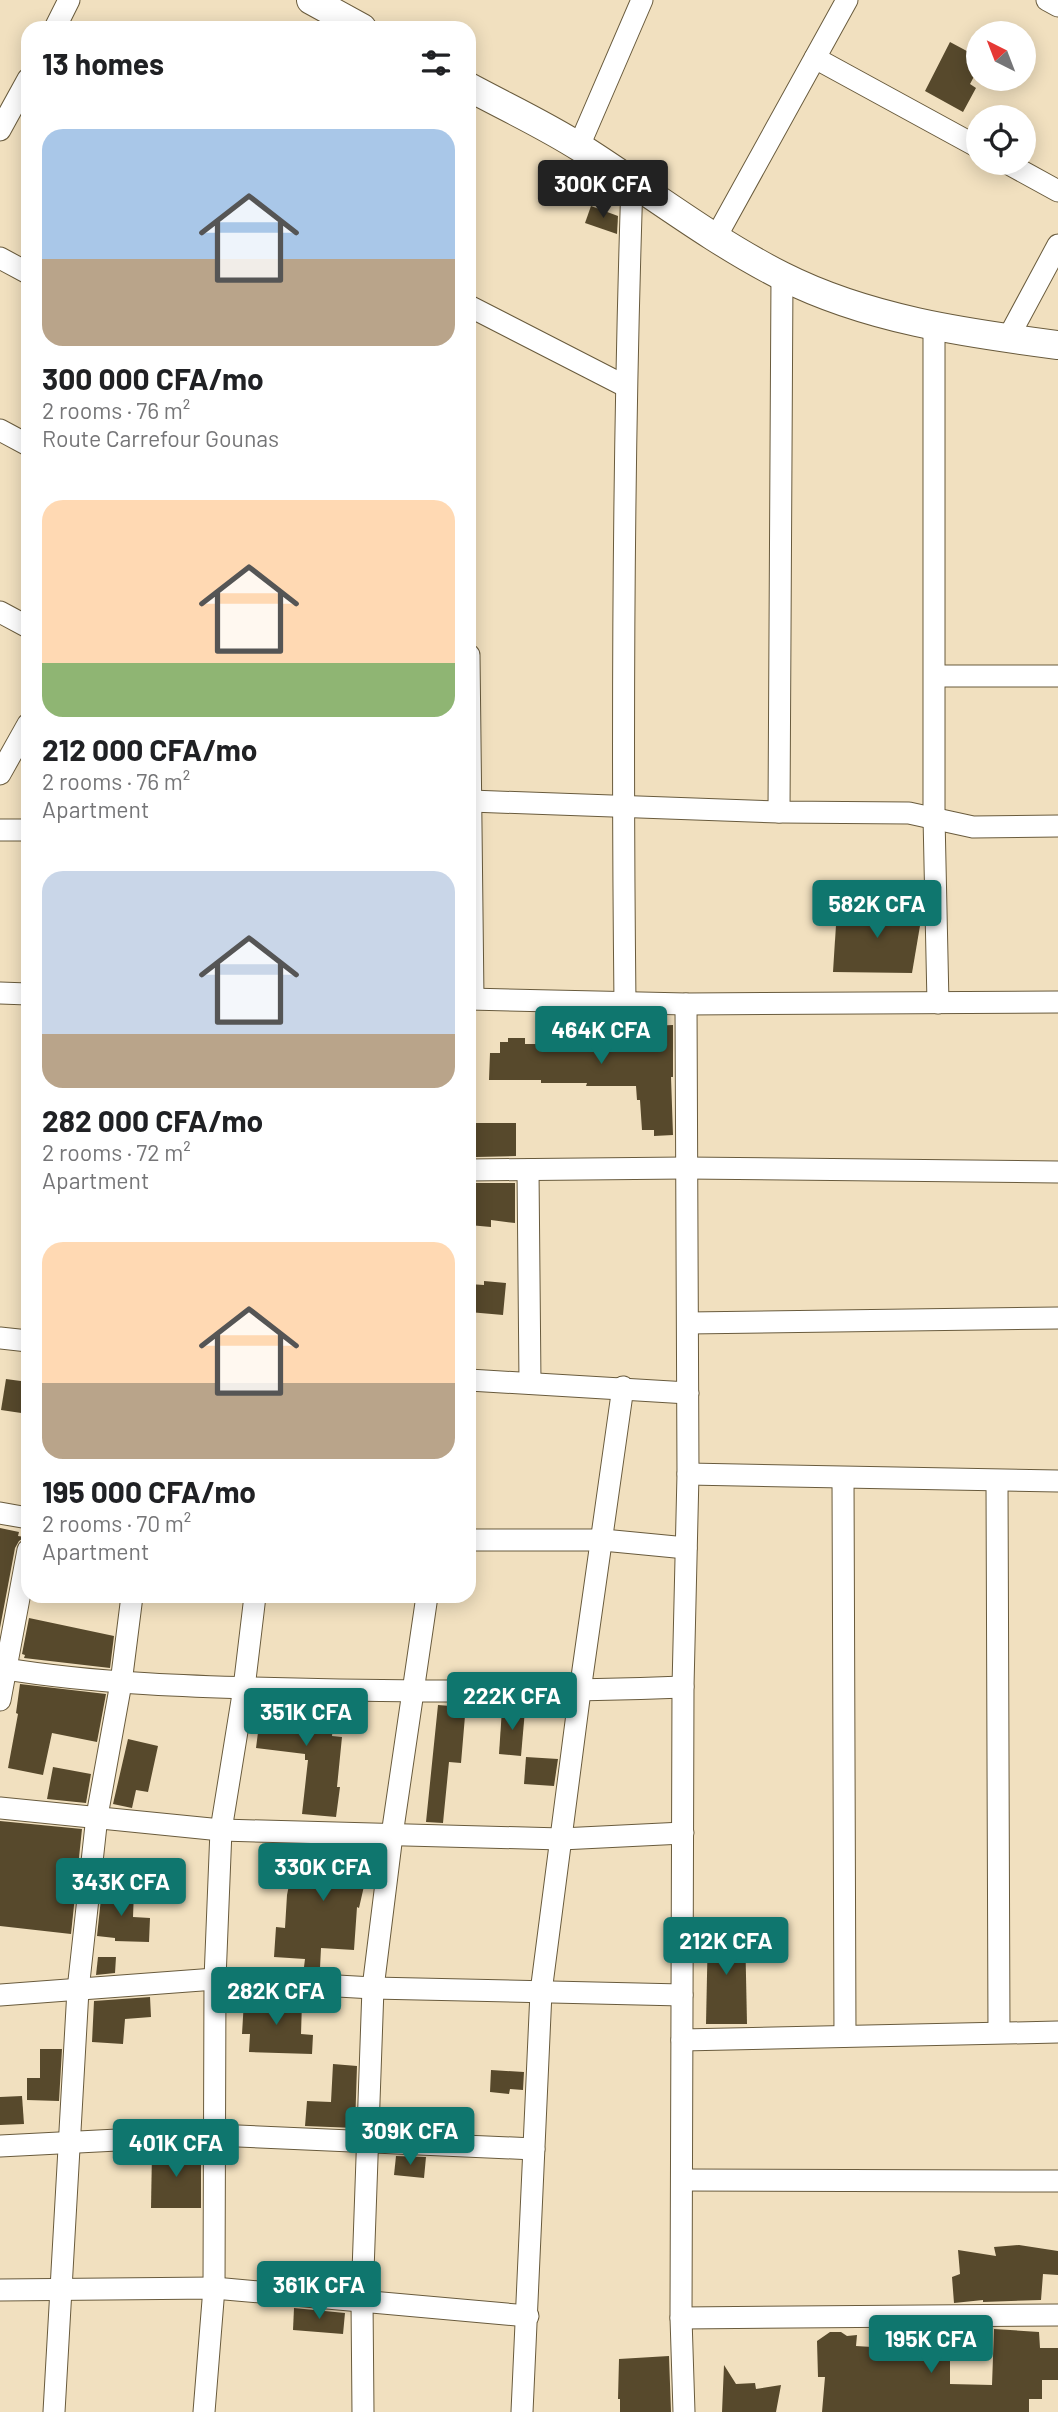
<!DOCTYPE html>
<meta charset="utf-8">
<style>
body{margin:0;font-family:Barlow,sans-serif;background:#f2f2f2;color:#202124;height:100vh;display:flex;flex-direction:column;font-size:26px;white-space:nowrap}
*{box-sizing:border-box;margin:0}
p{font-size:23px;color:#757577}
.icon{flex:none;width:38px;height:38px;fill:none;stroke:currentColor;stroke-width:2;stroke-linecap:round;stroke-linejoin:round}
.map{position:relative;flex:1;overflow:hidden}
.details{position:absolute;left:21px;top:21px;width:455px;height:1582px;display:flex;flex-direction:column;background:#fff;border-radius:21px;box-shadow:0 4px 18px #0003}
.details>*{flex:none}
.needle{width:46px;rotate:318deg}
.controls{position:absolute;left:966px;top:21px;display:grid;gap:14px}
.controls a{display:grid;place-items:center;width:70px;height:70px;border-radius:50%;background:#fff;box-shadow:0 4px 18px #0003;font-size:35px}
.price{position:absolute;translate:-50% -60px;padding:0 16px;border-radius:7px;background:#0f766e;color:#fff;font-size:23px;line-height:46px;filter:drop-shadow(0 2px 4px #0008)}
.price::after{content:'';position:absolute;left:50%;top:42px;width:21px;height:16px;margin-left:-10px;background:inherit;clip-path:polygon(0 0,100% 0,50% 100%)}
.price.current{background:#222;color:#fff}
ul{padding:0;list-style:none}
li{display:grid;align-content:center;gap:14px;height:371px;padding:0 21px}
li span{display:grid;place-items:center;height:217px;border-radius:21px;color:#555}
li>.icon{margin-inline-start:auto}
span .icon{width:126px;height:126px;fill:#fffc;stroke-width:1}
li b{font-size:30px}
h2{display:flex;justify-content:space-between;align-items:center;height:84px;padding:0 21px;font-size:30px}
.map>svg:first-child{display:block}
</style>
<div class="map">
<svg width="1058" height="2412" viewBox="0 0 1058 2412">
<rect width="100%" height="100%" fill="#f1e0bf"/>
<g fill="#57492c">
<polygon points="950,42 978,57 978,69 970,84 976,88 963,112 925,91"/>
<polygon points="591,206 618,216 617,234 585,223"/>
<polygon points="923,908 912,973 833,972 837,909"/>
<polygon points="673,1025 673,1077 671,1077 673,1135 654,1136 654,1130 642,1130 640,1100 637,1100 636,1086 586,1086 587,1083 541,1083 541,1080 489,1080 490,1053 500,1053 500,1042 508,1042 508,1038 525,1038 525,1044 569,1044 570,1029"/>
<polygon points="469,1123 516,1123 516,1156 476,1157 476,1143 469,1143"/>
<polygon points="469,1183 515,1183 515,1223 491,1220 491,1227 469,1225"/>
<polygon points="484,1281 506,1283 503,1315 469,1312 469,1284 484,1285"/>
<polygon points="6,1379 28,1382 28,1414 1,1410"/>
<polygon points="0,1528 19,1532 18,1536 25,1537 19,1541 15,1548 0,1628"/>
<polygon points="29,1618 114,1636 110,1668 24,1658 25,1655 22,1654"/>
<polygon points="20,1684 106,1694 97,1742 52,1733 43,1775 8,1768 18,1714 16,1713"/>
<polygon points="262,1701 306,1702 335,1707 332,1736 342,1737 337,1787 340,1787 336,1817 302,1814 308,1760 305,1760 305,1754 256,1748"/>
<polygon points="464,1704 480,1704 479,1718 465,1716 461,1763 449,1762 443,1823 426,1822 438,1705 463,1707"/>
<polygon points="502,1709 525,1710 521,1756 499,1754"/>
<polygon points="128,1739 158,1746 148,1792 136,1790 132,1808 113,1804"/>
<polygon points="526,1757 558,1759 554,1786 524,1784"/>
<polygon points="53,1767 91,1774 86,1803 47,1799"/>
<polygon points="0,1821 82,1829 71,1934 0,1926"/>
<polygon points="297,1845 356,1855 357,1847 377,1847 374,1874 367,1873 359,1908 357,1907 354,1950 321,1948 320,1968 304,1967 305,1959 274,1957 276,1927 285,1928 287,1895"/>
<polygon points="102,1889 134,1890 133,1917 150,1918 149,1942 115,1941 115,1938 97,1936"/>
<polygon points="708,1928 745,1928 747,2024 706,2024"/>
<polygon points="98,1957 116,1957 115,1973 96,1975"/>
<polygon points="150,1997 151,2017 125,2019 123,2044 92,2042 94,2001"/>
<polygon points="244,2000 302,2002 301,2034 313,2035 312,2054 249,2052 250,2034 242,2034"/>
<polygon points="40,2049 62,2049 59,2101 27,2100 27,2078 40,2078"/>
<polygon points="333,2064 357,2066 355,2128 305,2126 307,2101 331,2102"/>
<polygon points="491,2070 524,2072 523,2090 510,2089 509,2094 490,2092"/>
<polygon points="22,2096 24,2124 0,2125 0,2097"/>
<polygon points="201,2149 201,2208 151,2208 152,2151"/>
<polygon points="396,2156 426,2157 424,2178 394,2175"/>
<polygon points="1019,2245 1058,2251 1058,2275 1043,2274 1041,2300 983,2302 983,2300 954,2303 952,2277 960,2274 958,2250 996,2256 994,2247"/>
<polygon points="294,2308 345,2313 343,2334 293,2330"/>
<polygon points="904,2329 928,2329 928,2339 950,2338 950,2384 992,2385 994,2329 1039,2332 1040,2348 1058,2348 1058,2380 1042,2380 1042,2399 1029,2399 1029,2412 822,2412 825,2377 818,2377 817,2341 830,2332 841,2332 847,2336 857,2335 856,2346 904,2349"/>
<polygon points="669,2356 671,2412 620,2412 620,2399 618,2399 619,2359"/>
<polygon points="724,2365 736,2384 755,2383 756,2389 781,2385 776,2412 722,2412"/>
</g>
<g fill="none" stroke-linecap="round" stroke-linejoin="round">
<defs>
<g id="minor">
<polyline points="1047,0 1058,6"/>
<polyline points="55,28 69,0"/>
<polyline points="815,58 978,147"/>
<polyline points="0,130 28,79"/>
<polyline points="579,146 642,0"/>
<polyline points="1007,163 1058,191"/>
<polyline points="716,237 847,0"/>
<polyline points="0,258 28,273"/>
<polyline points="469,306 625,386"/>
<polyline points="934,326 934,817 938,1003"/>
<polyline points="1008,338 1058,245"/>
<polyline points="0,430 28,445"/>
<polyline points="0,612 28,627"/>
<polyline points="469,655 473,999"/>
<polyline points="935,676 1058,676"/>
<polyline points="0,774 28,724"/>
<polyline points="471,801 779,812 909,813 973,827 1058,826"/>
<polyline points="779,812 782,276"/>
<polyline points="0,830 28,830"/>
<polyline points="0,993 28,994"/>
<polyline points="469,999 686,1004 1058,1002"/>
<path d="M625 1004C622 730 623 456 632 182"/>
<polyline points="469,1170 685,1168 1058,1172"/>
<polyline points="528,1170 530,1383"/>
<polyline points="688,1323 1058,1318"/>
<polyline points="0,1338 28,1341"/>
<polyline points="469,1380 688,1393"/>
<polyline points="688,1474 1058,1481"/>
<polyline points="843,1478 845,2036"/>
<polyline points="997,1481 999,2032"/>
<polyline points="0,1513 28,1518"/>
<polyline points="469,1540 603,1540 686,1548"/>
<path d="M0 1668C98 1684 197 1687 296 1689 425 1692 554 1692 683 1687"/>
<polyline points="0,1700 28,1550"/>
<polyline points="0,1808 221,1830 561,1839 683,1833"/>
<polyline points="0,1995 215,1979 373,1988 682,1995"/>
<polyline points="682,2040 1058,2032"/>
<polyline points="0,2146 215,2135 534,2149"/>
<polyline points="682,2180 1058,2181"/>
<polyline points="0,2290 214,2288 528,2316"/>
<polyline points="681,2318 1058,2315"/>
<polyline points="54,2412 78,1990 97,1816 121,1683 132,1596"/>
<polyline points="204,2412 214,2288 215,1979 221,1830 244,1688 255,1596"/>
<polyline points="363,2412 362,2300 373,1988 392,1835 427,1596"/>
<polyline points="522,2412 541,1992 580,1691 623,1387"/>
<polyline points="684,2412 681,2318 683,1687 688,1474 686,1004"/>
</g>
<g id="major">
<polyline points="311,0 362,28"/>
<path d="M469 87C506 107 545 125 581 148 647 190 711 240 782 276 867 319 965 333 1058 345"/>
</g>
</defs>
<use href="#minor" stroke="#695b3d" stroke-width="23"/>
<use href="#major" stroke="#695b3d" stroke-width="30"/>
<use href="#minor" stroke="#fff" stroke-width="21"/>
<use href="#major" stroke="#fff" stroke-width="28"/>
</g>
</svg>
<div class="controls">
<a><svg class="needle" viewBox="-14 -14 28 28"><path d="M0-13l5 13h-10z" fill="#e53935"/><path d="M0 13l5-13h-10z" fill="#757577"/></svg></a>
<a><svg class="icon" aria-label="locate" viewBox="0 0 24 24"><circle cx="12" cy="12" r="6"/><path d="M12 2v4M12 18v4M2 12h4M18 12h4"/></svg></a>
</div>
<b class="price current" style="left:603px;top:220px">300K CFA</b>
<b class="price" style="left:877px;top:940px">582K CFA</b>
<b class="price" style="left:601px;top:1066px">464K CFA</b>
<b class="price" style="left:512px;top:1732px">222K CFA</b>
<b class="price" style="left:306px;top:1748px">351K CFA</b>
<b class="price" style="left:323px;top:1903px">330K CFA</b>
<b class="price" style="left:121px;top:1918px">343K CFA</b>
<b class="price" style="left:726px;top:1977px">212K CFA</b>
<b class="price" style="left:276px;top:2027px">282K CFA</b>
<b class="price" style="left:410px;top:2167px">309K CFA</b>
<b class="price" style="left:176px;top:2179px">401K CFA</b>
<b class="price" style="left:319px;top:2321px">361K CFA</b>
<b class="price" style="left:931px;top:2375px">195K CFA</b>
<section class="details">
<h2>13 homes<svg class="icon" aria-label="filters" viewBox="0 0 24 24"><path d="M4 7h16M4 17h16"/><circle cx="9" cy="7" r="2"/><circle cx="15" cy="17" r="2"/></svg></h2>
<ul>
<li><span style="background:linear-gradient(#a9c7e8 60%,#b9a48a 0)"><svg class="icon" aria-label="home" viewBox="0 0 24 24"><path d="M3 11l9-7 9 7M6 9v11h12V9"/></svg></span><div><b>300 000 CFA/mo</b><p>2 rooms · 76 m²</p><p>Route Carrefour Gounas</p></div></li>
<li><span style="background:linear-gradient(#ffd9b3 75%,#8fb573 0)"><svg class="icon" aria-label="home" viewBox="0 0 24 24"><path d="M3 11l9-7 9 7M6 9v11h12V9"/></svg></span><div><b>212 000 CFA/mo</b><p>2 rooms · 76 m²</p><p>Apartment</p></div></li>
<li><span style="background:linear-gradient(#c9d6e8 75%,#b9a48a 0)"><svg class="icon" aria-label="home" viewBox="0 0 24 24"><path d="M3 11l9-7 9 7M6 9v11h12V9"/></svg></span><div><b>282 000 CFA/mo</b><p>2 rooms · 72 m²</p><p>Apartment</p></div></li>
<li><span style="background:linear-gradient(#ffd9b3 65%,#b9a48a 0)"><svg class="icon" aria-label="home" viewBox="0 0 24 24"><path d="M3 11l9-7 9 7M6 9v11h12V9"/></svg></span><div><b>195 000 CFA/mo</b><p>2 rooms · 70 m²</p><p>Apartment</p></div></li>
</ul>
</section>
</div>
